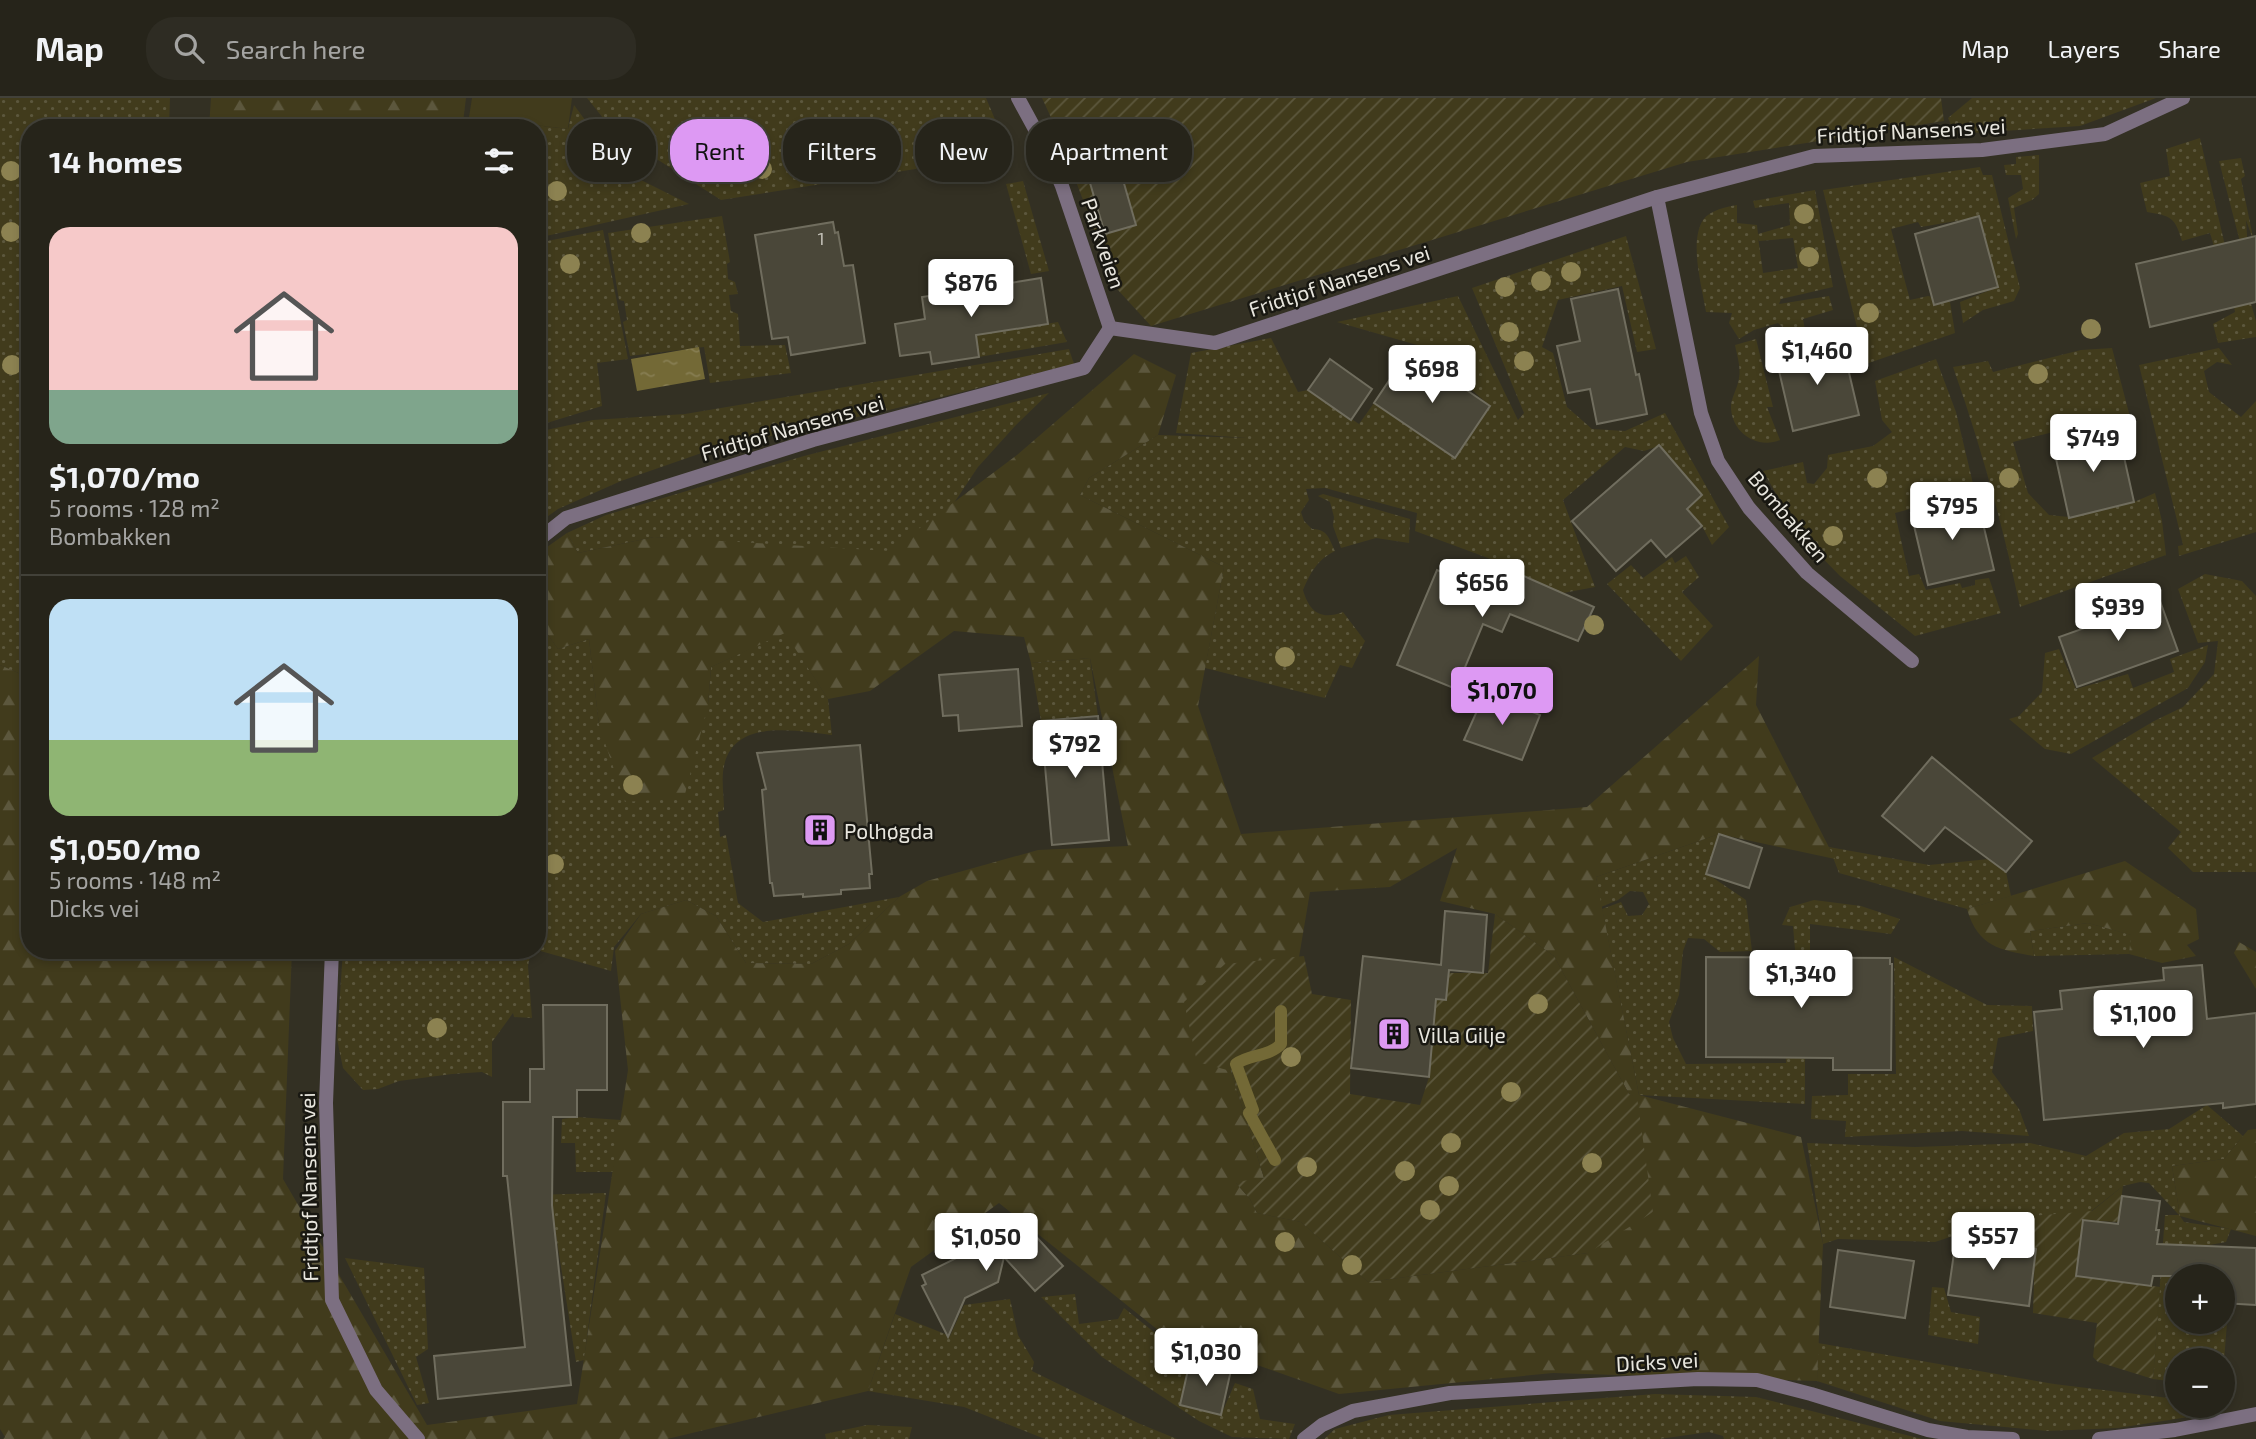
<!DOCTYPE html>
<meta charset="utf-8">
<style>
body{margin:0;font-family:"Exo 2",sans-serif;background:#2e2c23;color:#f1f3f6;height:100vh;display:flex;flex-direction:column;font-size:26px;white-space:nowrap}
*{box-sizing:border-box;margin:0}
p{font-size:23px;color:#a4a4a2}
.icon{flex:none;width:38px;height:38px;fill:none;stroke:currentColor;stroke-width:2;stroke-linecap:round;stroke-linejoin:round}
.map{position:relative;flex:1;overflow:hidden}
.details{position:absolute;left:21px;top:21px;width:525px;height:840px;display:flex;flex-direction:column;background:#26241a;border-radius:28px;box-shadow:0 4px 10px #0003,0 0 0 2px #424139}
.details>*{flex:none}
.banner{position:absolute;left:567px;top:21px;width:665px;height:63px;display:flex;gap:14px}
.tools{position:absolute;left:2165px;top:1166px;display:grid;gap:14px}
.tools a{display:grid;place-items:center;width:70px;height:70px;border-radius:50%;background:#26241a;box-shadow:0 4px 10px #0003,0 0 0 2px #424139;font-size:35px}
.price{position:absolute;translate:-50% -60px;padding:0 16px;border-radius:7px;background:#fff;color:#222;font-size:23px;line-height:46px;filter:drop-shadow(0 2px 4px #0008)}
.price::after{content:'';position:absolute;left:50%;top:42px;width:21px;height:16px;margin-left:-10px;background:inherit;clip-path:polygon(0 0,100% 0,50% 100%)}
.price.on{background:#dd99f3;color:#111}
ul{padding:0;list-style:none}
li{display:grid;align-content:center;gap:14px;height:371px;padding:0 28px}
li+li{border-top:2px solid #424139}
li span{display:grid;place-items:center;height:217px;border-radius:21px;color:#555}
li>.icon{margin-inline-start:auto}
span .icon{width:126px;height:126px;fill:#fffc;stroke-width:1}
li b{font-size:30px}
h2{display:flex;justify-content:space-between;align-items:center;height:84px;padding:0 28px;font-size:30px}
.pill{padding:0 24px;border-radius:28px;background:#26241a;box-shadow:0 4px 10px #0003,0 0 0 2px #424139;font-size:24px;line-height:63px}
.pill.on{background:#dd99f3;color:#111}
header{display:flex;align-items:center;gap:42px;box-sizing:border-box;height:98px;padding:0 35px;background:#26241a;border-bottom:2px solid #424139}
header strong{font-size:33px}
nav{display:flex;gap:38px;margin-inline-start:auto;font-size:24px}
.search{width:490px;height:63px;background:#2e2c23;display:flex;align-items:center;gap:18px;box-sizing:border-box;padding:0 24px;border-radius:28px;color:#a4a4a2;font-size:26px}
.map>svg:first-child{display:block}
</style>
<header>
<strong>Map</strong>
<div class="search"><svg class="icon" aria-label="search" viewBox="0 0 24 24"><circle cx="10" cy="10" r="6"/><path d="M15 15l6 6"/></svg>Search here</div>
<nav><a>Map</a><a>Layers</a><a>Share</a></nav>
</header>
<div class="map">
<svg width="2256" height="1341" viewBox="0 0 2256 1341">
<defs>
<pattern id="grass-dots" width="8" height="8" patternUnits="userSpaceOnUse" patternTransform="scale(1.75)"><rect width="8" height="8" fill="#413b1c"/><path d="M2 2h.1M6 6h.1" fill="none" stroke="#5c573d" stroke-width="1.8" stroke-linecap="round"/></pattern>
<pattern id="forest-firs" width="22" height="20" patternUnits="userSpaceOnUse" patternTransform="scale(1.75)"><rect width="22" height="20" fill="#413b1c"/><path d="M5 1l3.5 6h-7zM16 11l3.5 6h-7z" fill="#5c573d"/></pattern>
<pattern id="garden-furrows" width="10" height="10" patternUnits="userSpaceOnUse" patternTransform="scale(1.75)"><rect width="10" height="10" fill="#413b1c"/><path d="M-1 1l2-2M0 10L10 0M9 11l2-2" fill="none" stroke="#5c573d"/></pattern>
<pattern id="water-ripples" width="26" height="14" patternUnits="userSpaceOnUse" patternTransform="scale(1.75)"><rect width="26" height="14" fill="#736936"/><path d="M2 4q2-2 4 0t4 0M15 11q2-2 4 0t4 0" fill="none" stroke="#877e53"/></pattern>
</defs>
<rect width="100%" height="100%" fill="#333023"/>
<g fill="url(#grass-dots)" fill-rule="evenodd">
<polygon points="0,0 170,0 169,30 30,30 30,580 0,567"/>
<polygon points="587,0 986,0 1005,45 997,58 721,102 644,53 607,25"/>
<polygon points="1972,0 2156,0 2080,28 1955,36 1948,20"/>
<polygon points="574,7 608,53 635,79 689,106 537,140 537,30 480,30 469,26 469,19 568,31"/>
<path d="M2200 40 2226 152 2216 155 2210 135 2182 143C2175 119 2171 118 2147 114L2140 85 2170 78 2166 51Z"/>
<polygon points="2039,57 2039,96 2032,102 2014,110 2018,136 2016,141 2008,100 2023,91 2021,77 2006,77 2004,67 2016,66 2016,59"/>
<polygon points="2241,60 2245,78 2241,81 2254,144 2246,122 2249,167 2246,167 2219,63"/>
<polygon points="1980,69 1983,77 1992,77 2020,190 2014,203 1983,212 1963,225 1960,204 1998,189 1979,119 1921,129 1918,124 1891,131 1910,202 1928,198 1950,204 1955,235 1866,266 1823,92"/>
<polygon points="1023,83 1049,173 1031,176 1006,86"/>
<path d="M1815 92 1833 189 1781 201 1779 206 1829 198 1833 212 1803 221 1806 238 1795 241 1778 225 1754 232 1739 241 1729 225 1732 215 1706 214C1702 189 1689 144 1703 122 1710 112 1726 109 1737 107V125L1757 127 1758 136 1790 127 1789 105 1755 110 1753 103ZM1758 139 1759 143 1793 140 1798 170 1763 175Z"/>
<polygon points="722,118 730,164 727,166 728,181 735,184 738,196 729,197 731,213 738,216 740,248 785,247 791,275 710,285 704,249 630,258 623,224 627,222 624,203 619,202 608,135"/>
<polygon points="603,132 628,261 597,265 602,308 537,328 537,145"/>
<path d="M1626 138 1656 251 1637 254 1622 188 1558 202 1542 249 1553 255 1567 309 1592 331 1625 333 1665 315 1729 429 1712 447 1702 428 1687 411 1702 397 1659 348 1644 353 1625 349 1563 402 1595 489 1558 496 1488 460 1415 433 1417 415 1325 390 1306 391 1309 402 1301 414 1304 423 1312 431C1328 431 1329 441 1335 453 1317 462 1311 474 1303 492 1309 513 1320 523 1343 514L1365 543 1352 570 1340 567 1325 600 1205 570 1224 469 1080 397 1089 380 1158 337 1247 340 1176 335 1191 255 1271 240 1298 294 1308 292 1359 326 1374 305 1455 359 1490 308 1464 285 1467 280 1417 247 1337 224 1458 198 1518 322 1524 315 1472 190Z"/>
<polygon points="2247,192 2256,223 2256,239 2218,245 2213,226 2235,214 2231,193"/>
<polygon points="1058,224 1067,244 979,259 976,237"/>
<path d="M1756 241 1773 309H1767L1780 342C1756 352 1730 333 1731 307 1732 298 1738 289 1739 280 1741 270 1737 257 1735 247Z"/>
<path d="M2112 250 2135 338 2118 332 2077 337 2074 329 2013 344 2028 395 2049 417 2069 419 2134 404 2155 395 2162 423 2166 457 2020 509C2003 428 1981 348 1953 269L1988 263 1993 274 2081 252Z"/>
<polygon points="2219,250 2232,267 2217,264 2204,273 2209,294 2241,319 2256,303 2256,434 2179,458 2178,448 2183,447 2139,267"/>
<polygon points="1069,251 1074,266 889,312 716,350 621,383 558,411 537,426 537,334 593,322 685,316"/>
<polygon points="1936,261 1956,314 1975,394 1895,415 1909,478 1919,476 1926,492 1960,485 1962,490 1975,487 1975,482 1989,480 2001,515 1915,538 1840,478 1800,437 1763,373 1803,364 1807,385 1814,386 1827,370 1828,357 1873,348 1892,334 1882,322 1875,283"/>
<polygon points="1049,295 1016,327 978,369 918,459 654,439 578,455 567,435 606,417 804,358"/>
<polygon points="1323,396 1410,421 1409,445 1376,440 1341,450 1333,428 1334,419 1330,404 1318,398"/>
<polygon points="1686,458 1699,479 1682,494 1713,528 1681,563 1607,486 1631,467 1643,480 1672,459 1675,465"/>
<polygon points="2205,476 2242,483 2256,498 2256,774 2193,774 2168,750 2181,734 2092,660 2154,623 2183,609 2214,576 2218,543 2198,545 2178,491"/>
<path d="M537 521 558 551 589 541 599 627 708 607 711 569 785 534 828 601 832 637C796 633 734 620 724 668 721 681 724 698 724 712L718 714 720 739 726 737 738 805 763 824 899 799 849 846 811 866 746 865 716 818 686 802 641 816 614 849 611 873 537 852Z"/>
<polygon points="2208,547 2205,564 2188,590 2071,656 2045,651 2009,621 2019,618 2042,594 2045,555 2059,551 2076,591 2128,576 2133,590 2174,574 2170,561"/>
<polygon points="1090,560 1098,618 1041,623 1031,565"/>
<polygon points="1719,736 1706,775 1746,802 1752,853 1720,854 1704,841 1688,840 1683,853 1679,897 1669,924 1673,940 1686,966 1786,965 1785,911 1805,914 1805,1006 1639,997 1602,811 1621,804 1628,818 1642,817 1649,806 1643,794 1630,793 1618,802 1601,809 1596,779"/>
<polygon points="1829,749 1929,767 1989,761 2006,774 2011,798 1967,811 1839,775"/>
<polygon points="1814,802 1861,808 1900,821 1891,836 1810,826 1810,876 1797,875 1793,828 1782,827 1790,809"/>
<polygon points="2088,825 2132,837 2129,856 2034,858 2030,833"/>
<polygon points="343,852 531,852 528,868 532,920 514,919 513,915 492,944 492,979 482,974 452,976 399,983 378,991 363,992 343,970 337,941"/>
<polygon points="1894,859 1987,907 2032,908 2033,933 1998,940 1992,974 2019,1011 2029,1038 1962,1033 1845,1039 1846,1023 1811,1021 1812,998 1848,997 1848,976 1896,976"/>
<polygon points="2207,1007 2243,1038 2224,1061 2172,1068 2180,1118 2184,1124 2231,1131 2226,1144 2204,1148 2200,1178 2177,1178 2177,1223 2227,1225 2223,1275 2222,1262 2177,1262 2177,1284 2153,1281 2165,1117 2179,1117 2149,1085 2140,1084 2123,1088 2090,1114 2007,1120 1935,1144 1838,1141 1823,1146 1807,1045 1915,1049 2030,1045 2086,1058 2124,1035 2169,1031"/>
<polygon points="577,1019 621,1022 613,1074 576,1074 575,1045 561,1045 562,1021"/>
<polygon points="606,1095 584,1262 576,1264 554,1124 534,1122 531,1097"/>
<polygon points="345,1160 424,1170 428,1251 416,1259 429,1305 417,1307"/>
<polygon points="1932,1189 1944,1190 1951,1214 1980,1219 1978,1246 1928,1237"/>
<polygon points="1075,1196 1079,1226 1118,1221 1124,1210 1190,1263 1180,1307 1221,1317 1235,1285 1253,1291 1260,1321 1295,1326 1289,1341 1232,1339 1199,1323 1102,1259 1041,1199"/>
<polygon points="1010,1201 1018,1237 1034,1264 1032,1273 1138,1325 1177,1341 1045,1341 964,1309 868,1293 895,1216 950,1238 964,1207"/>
<polygon points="1818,1245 2054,1286 2177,1301 2177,1307 2215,1307 2214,1315 2118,1330 2047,1333 1940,1323 1817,1283"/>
<polygon points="1655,1296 1756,1299 1922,1341 1724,1341 1723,1338 1709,1334 1659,1341 1324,1341 1335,1331 1389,1317"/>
<polygon points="867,1327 912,1329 909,1341 826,1341 825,1336"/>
</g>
<g fill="url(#forest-firs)" fill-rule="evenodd">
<polygon points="211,0 466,0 463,24 480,30 209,30"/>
<path d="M1134 256 1176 277 1158 337 1089 380 1080 397 1224 469 1198 608 1241 736 1587 709 1759 558 1756 607 1835 761 1719 736 1596 779 1639 997 1801 1039 1823 1146 1817 1283 1553 1275 1339 1296 1158 1232 999 1105 911 1169 868 1293 667 1341H3L5 1339 0 1331V567L30 580V852H292L283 1081 427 1327 577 1306 628 972 615 853 641 816 686 802 716 818 746 865 811 866 849 846 899 799 927 783 1038 752 1128 748 1090 560 1031 565 1024 539 954 533 870 593 828 601 785 535 711 569 708 607 684 700 625 704 599 627 589 541 558 551 537 521V456L567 435 578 455 654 439 889 453 1017 357ZM1457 750 1440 803 1495 816 1554 858 1629 996 1637 1000 1588 1155 1368 1184 1301 1124 1257 1115 1250 1101 1236 1085 1264 1080 1231 973 1299 859 1310 794 1390 789Z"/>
<path d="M2125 763 2196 811 2199 841 2187 847 2196 858 2162 865 2129 856 2131 837 2088 825 2030 833 2034 858C2000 852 1978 849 1967 811Z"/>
<polygon points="2239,844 2256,854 2256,891 2234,855"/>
<polygon points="2256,1031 2256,1138 2180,1118 2172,1068 2224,1061 2248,1032"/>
</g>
<g fill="url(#garden-furrows)">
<polygon points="1042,0 1941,0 1944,23 1687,64 1151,228 1117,191 1054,26"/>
<polygon points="1495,816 1554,858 1629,996 1637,999 1653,1114 1588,1155 1368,1184 1301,1124 1257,1115 1250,1101 1235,1084 1264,1080 1231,973 1197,964 1184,904 1225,866 1304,858 1312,896 1351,902 1350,996 1420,1007 1429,979 1436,901 1446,902 1449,875 1488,875"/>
<polygon points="2123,1088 2118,1124 2083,1122 2076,1178 2160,1189 2153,1281 2098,1264 2093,1259 2097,1225 2033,1215 2035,1151 1962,1135 2007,1120 2092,1113"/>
</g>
<polygon fill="#413b1c" points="472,0 572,0 568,31 469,19"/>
<polygon fill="url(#water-ripples)" points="699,249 705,281 637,293 631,261"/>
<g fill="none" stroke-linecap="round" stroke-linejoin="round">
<path stroke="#736936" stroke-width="12" d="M1275 1062 1249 1015 1253 1012 1236 966C1249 956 1269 959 1281 946V913"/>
</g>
<g fill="#4a4739" stroke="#706d5e" stroke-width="2">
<polygon points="1121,75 1136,127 1105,136 1090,85"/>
<polygon points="1979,118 1998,189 1934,207 1915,136"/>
<polygon points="833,124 835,135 838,134 844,168 853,167 865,245 791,257 788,239 772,241 755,137"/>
<polygon points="2256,138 2256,204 2150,229 2136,166"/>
<polygon points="1041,180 1048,226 976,237 979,259 932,266 930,254 900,258 895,226 925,221 922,199"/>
<polygon points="1618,191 1636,277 1639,276 1647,316 1597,326 1590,291 1568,295 1557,248 1580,243 1571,201"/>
<polygon points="1842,245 1859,317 1793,333 1776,260"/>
<polygon points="1409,253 1490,308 1455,360 1374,305"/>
<polygon points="1330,261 1372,291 1351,322 1308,292"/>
<polygon points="2118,332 2134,404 2069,420 2053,347"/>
<polygon points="1659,347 1702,397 1687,411 1702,428 1666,459 1651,442 1616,473 1572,423"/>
<polygon points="1977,400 1994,472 1928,487 1911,415"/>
<polygon points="1492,464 1594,509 1578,543 1510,516 1502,534 1483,526 1456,591 1397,567 1437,472 1481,490"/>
<polygon points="2160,503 2178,553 2077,589 2059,539 2096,526 2093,518 2123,507 2127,515"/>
<polygon points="1018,571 1022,628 959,633 958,617 943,618 939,577"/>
<polygon points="1485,595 1540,617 1522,662 1464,642"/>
<polygon points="1098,618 1109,742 1052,747 1041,623"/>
<polygon points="860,647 872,776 869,776 870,790 841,792 841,796 803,799 803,796 774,798 772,785 770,785 762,692 766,691 757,655"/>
<polygon points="1932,659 2032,743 2006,774 1945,729 1924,753 1882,718"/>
<polygon points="1719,736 1762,750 1749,790 1706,776"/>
<polygon points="1445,813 1487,817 1483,875 1449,872 1446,902 1436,901 1429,979 1351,970 1363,858 1441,867"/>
<polygon points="1706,859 1890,860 1890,866 1892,866 1891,972 1833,972 1833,960 1706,959"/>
<polygon points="2202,867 2207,921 2256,915 2256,1006 2223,1010 2223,1005 2044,1022 2034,914 2062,911 2060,893 2164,882 2163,870"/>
<polygon points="543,907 607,907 607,992 577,992 577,1019 553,1019 552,1107 571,1287 438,1301 434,1258 525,1249 507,1078 503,1078 503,1004 530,1004 530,971 544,971"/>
<polygon points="2122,1098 2160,1103 2156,1132 2159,1132 2157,1146 2256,1150 2256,1207 2222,1205 2222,1178 2153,1178 2151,1188 2076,1178 2083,1122 2118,1126"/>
<polygon points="1011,1133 1009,1144 1031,1133 1063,1168 1035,1193 1004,1159 998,1184 965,1200 948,1239 922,1188 926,1186 922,1177"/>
<polygon points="1960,1141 2036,1151 2029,1208 1948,1197 1955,1148 1959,1148"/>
<polygon points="1838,1152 1914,1163 1905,1220 1830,1209"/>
<polygon points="1190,1263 1231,1272 1221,1317 1180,1307"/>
</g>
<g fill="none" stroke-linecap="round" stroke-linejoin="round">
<g stroke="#7c6f81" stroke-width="14">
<polyline points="1018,0 1049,57 1062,88 1110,230"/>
<polyline points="1657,99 1701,315 1718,363 1749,410 1807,475 1912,563"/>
<polyline points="1110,230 1215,245 1657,99 1814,58 1982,52 2105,36 2183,0"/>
<polyline points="537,443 566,420 813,342 1084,270 1110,230"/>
<polyline points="332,852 326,1005 332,1202 376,1292 418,1341"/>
<polyline points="1304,1341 1322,1327 1353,1313 1450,1295 1698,1281 1757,1282 1811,1296 1928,1332 1967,1339 2013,1341"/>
<polyline points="2099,1341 2175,1332 2256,1316"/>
</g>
</g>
<g fill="#8c8251">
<circle cx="762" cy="71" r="10"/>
<circle cx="11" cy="73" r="10"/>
<circle cx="557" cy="93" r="10"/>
<circle cx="1804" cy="116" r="10"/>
<circle cx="11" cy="134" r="10"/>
<circle cx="641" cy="135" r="10"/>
<circle cx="1809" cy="159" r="10"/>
<circle cx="570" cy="166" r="10"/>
<circle cx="1571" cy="174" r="10"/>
<circle cx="1541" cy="183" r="10"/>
<circle cx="1505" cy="189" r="10"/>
<circle cx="1869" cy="215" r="10"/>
<circle cx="2091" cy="231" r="10"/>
<circle cx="1509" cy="234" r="10"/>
<circle cx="1524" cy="263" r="10"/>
<circle cx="12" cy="267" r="10"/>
<circle cx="2038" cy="276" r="10"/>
<circle cx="1877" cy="380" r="10"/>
<circle cx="2009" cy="380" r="10"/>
<circle cx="1833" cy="438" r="10"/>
<circle cx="1594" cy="527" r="10"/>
<circle cx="1285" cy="559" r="10"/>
<circle cx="633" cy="687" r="10"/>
<circle cx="554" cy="766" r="10"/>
<circle cx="1538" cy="906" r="10"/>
<circle cx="437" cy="930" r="10"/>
<circle cx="1291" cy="959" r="10"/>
<circle cx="1511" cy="994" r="10"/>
<circle cx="1451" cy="1045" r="10"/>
<circle cx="1592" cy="1065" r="10"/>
<circle cx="1307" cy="1069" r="10"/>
<circle cx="1405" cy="1073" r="10"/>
<circle cx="1449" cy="1088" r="10"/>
<circle cx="1430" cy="1112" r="10"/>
<circle cx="1285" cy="1144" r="10"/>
<circle cx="1352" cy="1167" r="10"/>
</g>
<defs>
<symbol id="building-square" viewBox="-11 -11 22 22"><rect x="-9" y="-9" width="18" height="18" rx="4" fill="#dd99f3" stroke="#191812"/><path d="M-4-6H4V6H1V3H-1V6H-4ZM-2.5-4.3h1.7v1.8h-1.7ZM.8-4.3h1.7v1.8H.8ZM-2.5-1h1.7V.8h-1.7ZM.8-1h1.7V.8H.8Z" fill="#111"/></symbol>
</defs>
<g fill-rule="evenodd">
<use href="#building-square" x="801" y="713" width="38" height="38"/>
<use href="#building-square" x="1375" y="917" width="38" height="38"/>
</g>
<g text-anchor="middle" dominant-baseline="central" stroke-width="5" stroke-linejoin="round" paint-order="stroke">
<g font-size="18" fill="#c0beb5">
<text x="821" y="140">1</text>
</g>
<g font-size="21" fill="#e8e6de" stroke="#191812">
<text transform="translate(1911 32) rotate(-3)">Fridtjof Nansens vei</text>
<text transform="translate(1104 145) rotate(71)">Parkveien</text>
<text transform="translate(1339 182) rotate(-18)">Fridtjof Nansens vei</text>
<text transform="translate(792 329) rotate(-16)">Fridtjof Nansens vei</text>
<text transform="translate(1789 418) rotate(50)">Bombakken</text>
<text transform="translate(308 1089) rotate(-91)">Fridtjof Nansens vei</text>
<text transform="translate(1657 1263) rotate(-3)">Dicks vei</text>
</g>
<g font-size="21" fill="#e8e6de" stroke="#191812" text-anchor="start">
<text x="844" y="732">Polhøgda</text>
<text x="1418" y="936">Villa Gilje</text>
</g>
</g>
</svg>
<div class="tools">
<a>+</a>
<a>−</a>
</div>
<b class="price" style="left:971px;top:221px">$876</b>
<b class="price" style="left:1817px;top:289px">$1,460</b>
<b class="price" style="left:1432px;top:307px">$698</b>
<b class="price" style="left:2093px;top:376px">$749</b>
<b class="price" style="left:1952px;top:444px">$795</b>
<b class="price" style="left:1482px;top:521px">$656</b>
<b class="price" style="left:2118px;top:545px">$939</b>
<b class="price on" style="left:1502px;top:629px">$1,070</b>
<b class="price" style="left:1075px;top:682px">$792</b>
<b class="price" style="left:1801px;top:912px">$1,340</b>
<b class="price" style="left:2143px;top:952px">$1,100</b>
<b class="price" style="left:1993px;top:1174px">$557</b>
<b class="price" style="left:986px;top:1175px">$1,050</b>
<b class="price" style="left:1206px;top:1290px">$1,030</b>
<div class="banner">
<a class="pill">Buy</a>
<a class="pill on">Rent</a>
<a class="pill">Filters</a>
<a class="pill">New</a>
<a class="pill">Apartment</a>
</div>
<section class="details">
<h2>14 homes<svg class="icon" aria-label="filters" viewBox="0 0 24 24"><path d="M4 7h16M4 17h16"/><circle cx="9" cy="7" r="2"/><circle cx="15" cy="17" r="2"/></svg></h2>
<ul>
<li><span style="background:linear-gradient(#f6c9c9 75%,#7fa58c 0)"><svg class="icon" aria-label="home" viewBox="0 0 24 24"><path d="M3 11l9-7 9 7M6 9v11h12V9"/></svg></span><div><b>$1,070/mo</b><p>5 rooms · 128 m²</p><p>Bombakken</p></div></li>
<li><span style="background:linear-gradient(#bfe0f5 65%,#8fb573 0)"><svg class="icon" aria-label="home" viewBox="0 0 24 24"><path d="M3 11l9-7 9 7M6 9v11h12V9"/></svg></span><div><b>$1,050/mo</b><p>5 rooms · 148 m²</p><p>Dicks vei</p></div></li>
</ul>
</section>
</div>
